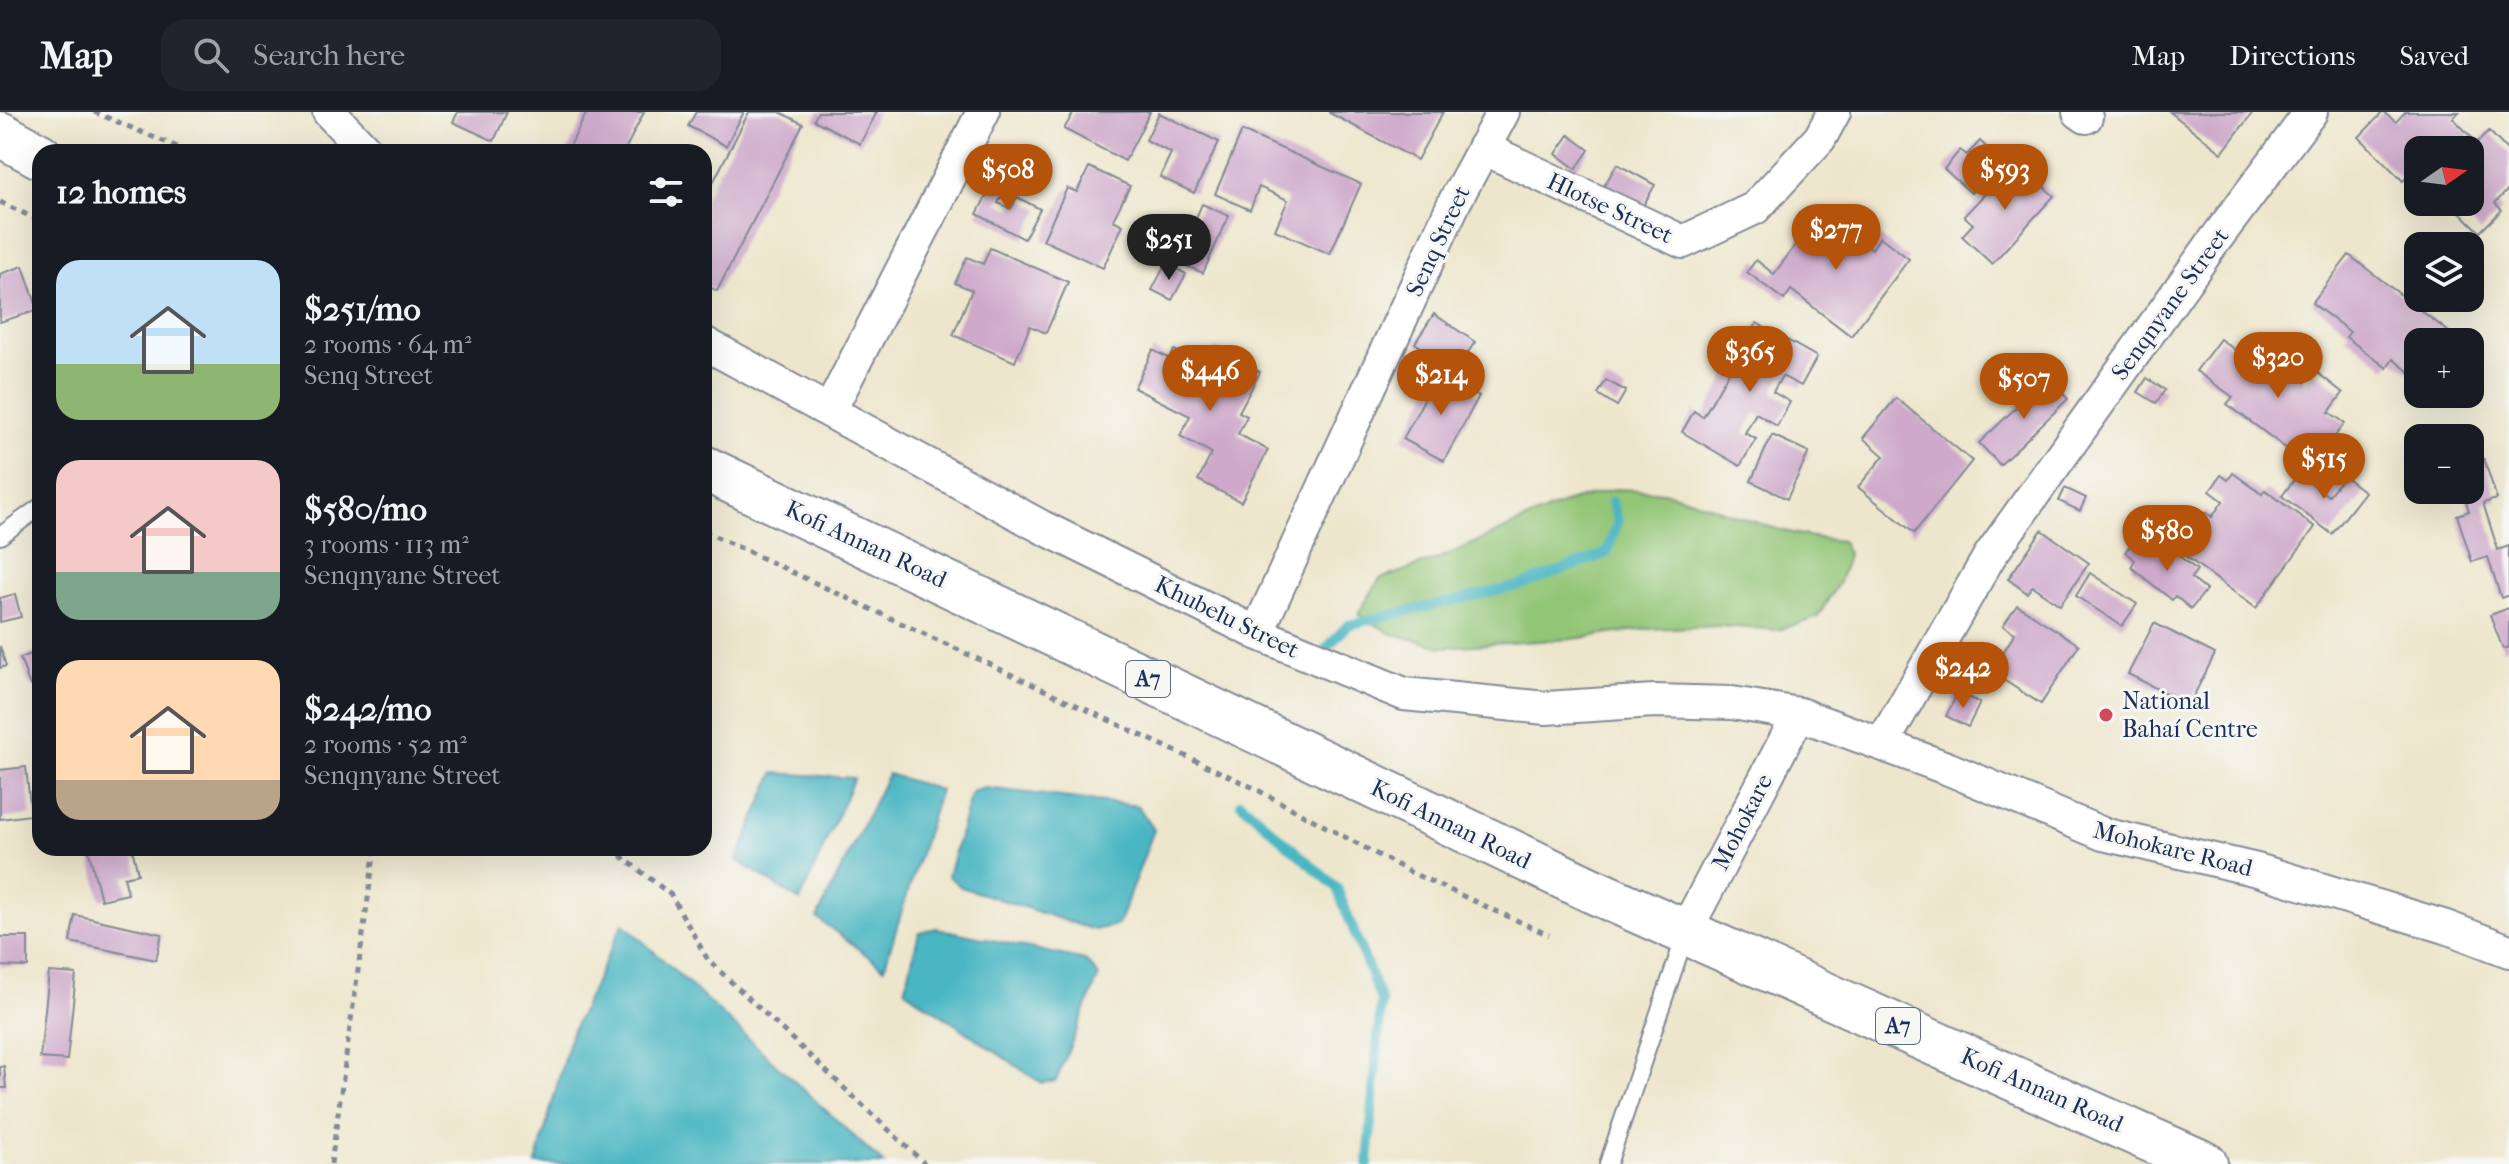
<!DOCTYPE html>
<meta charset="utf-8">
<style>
body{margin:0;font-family:"IM FELL French Canon",serif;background:#20242c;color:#f1f3f6;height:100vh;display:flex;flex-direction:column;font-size:30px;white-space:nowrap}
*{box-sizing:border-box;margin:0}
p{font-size:26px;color:#9ea1a6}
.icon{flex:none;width:44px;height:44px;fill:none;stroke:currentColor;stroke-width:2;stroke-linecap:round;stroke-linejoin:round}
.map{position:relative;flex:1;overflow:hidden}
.details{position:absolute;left:32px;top:32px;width:680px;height:712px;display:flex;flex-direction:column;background:#171b24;border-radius:24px;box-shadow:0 8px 32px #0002}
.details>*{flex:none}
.needle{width:52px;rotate:76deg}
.controls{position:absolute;left:2404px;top:24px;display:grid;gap:16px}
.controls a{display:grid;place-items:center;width:80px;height:80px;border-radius:16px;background:#171b24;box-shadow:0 8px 32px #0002;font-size:40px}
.price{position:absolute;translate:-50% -68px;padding:0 18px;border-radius:28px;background:#b45309;color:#fff;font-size:26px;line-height:52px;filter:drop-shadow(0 2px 4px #0008)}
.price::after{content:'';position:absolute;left:50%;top:48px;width:24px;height:18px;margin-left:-12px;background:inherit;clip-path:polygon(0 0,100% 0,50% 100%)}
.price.selected{background:#222;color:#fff}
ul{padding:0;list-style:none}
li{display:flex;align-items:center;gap:24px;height:200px;padding:0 24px}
li span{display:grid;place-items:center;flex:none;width:224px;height:160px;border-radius:24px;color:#555}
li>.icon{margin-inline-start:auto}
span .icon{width:96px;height:96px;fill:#fffc;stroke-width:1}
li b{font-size:34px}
h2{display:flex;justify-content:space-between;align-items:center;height:96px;padding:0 24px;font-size:34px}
header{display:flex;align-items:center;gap:48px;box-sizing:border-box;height:112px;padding:0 40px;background:#171b24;border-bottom:2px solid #363941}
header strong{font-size:38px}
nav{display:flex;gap:44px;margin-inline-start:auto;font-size:28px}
.search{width:560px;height:72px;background:#20242c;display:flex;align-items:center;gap:20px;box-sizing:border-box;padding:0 28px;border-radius:24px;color:#9ea1a6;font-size:30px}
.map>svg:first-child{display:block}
</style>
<header>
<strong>Map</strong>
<div class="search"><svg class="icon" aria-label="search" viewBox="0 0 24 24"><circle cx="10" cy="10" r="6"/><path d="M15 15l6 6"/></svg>Search here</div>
<nav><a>Map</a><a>Directions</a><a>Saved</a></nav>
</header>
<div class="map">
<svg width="2509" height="1052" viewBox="0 0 2509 1052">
<rect width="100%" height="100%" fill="#f6f6f2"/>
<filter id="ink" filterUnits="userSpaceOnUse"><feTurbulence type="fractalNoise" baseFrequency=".0125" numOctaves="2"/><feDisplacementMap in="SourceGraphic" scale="16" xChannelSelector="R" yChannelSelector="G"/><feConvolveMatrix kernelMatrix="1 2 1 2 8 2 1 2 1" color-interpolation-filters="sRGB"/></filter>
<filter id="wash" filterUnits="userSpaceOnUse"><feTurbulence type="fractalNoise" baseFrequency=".006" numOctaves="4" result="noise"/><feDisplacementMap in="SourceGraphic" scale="32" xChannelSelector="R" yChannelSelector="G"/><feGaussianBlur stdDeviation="1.8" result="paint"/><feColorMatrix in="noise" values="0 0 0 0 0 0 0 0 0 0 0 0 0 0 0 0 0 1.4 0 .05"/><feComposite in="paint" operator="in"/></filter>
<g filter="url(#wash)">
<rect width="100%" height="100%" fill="#eee6cc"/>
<path fill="#92c575" stroke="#567a6a" stroke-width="2" d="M1614 377C1633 378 1657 377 1676 383 1735 401 1779 424 1842 429L1848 442 1839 470 1817 506 1778 518 1720 514 1647 517 1572 527 1442 535 1390 521 1358 502 1380 467 1438 447 1564 391Z"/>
<g fill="#48b6c2" stroke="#327290" stroke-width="2">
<polygon points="774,661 854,666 800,789 737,748"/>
<polygon points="888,662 940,678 884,856 817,806"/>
<polygon points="985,676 1138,694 1154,718 1118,813 1094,818 961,775 948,764 971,680"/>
<polygon points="623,811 884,1052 536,1052 570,924"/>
<polygon points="936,816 1085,848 1099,864 1056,969 1041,971 905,878 919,820"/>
</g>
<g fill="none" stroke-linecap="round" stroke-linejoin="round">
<g stroke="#48b6c2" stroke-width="10">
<polyline points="1325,538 1348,513 1522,473 1607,441 1618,409 1612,390"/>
<polyline points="1241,691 1337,776 1381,889 1368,1052"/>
</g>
</g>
<g id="blocks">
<g fill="#cea9cb">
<polygon points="458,0 507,0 494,29 453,10"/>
<polygon points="587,0 644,0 624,40 567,40"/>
<polygon points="696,0 744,0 726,34 688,14"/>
<polygon points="749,0 780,0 803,12 717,179 704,172 704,88"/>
<polygon points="818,0 877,0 860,32 814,8"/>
<polygon points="1074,0 1150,0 1125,49 1064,17"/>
<polygon points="1328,0 1443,0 1417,48"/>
<polygon points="2170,0 2253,0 2222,41"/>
<polygon points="2383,0 2396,10 2405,0 2459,0 2453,6 2477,31 2489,19 2509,40 2509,77 2495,91 2502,98 2480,120 2450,90 2470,90 2470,38 2418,38 2418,54 2403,69 2359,25"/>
<polygon points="1159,1 1219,30 1194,81 1160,65 1171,41 1146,28"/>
<polygon points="1242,19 1361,72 1330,142 1275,118 1288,88 1259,75 1250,98 1215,82"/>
<polygon points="1569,23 1589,38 1576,57 1556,42"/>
<polygon points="1980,29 2000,48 1971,81 1944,57 1960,38 1967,43"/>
<polygon points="2016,49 2054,84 1992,152 1962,124 1973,112 1964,104"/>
<polygon points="1617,52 1655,73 1642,96 1604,74"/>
<polygon points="1089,55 1130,74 1113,108 1123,113 1103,156 1043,128 1067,76 1077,80"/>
<polygon points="994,69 1006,75 998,91 1011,97 1017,85 1040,97 1024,127 977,102"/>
<polygon points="1202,92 1229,104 1203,161 1177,150"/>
<polygon points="1852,101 1871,116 1861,129 1872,137 1880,125 1909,147 1851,224 1791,178 1784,188 1747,160 1756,148 1774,162 1817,104 1838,119"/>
<polygon points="990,136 1068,170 1046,221 1030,214 1015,250 953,223 972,178 955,171 967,145 983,152"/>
<polygon points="2349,143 2458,227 2418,230 2418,267 2393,247 2387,256 2346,225 2350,220 2312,191"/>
<polygon points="1166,151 1186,162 1172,188 1152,178"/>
<polygon points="23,154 38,198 0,210 0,162"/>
<polygon points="1434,202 1475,230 1455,259 1415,231"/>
<polygon points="1757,211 1817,245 1801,274 1782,264 1773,280 1790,290 1777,314 1756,301 1745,321 1756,327 1740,354 1682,320 1694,299 1703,305"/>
<polygon points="2220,227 2246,246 2249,241 2272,258 2283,243 2307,260 2302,267 2305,270 2314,258 2343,281 2329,300 2345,311 2311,355 2227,292 2233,285 2196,259"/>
<polygon points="1215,236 1260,260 1239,300 1247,304 1238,322 1268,338 1241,390 1198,368 1212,341 1180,324 1190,304 1134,276 1153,238 1170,247 1174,238 1198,250 1194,258 1202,262"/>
<polygon points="1438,261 1479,284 1444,349 1403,327"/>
<polygon points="2048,265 2068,287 2000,353 1979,331"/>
<polygon points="2147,266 2165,278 2156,291 2138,280"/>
<polygon points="1606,268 1626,279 1617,294 1598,282"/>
<polygon points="1896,286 1972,349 1914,421 1858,375 1884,344 1863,326"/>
<polygon points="1772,323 1809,340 1787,387 1751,369"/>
<polygon points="2484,347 2497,387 2483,391 2498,438 2509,434 2509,483 2501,486 2488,445 2472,450 2457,403 2469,399 2462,378 2470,378 2470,351"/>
<polygon points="2233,361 2262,382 2265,378 2315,415 2256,496 2184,443 2201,420 2195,416 2206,400 2212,405 2223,389 2210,379 2221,363 2228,368"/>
<polygon points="2299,361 2328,384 2344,364 2365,380 2332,422 2282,384"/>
<polygon points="2065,376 2086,386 2080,399 2059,389"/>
<polygon points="2042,418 2089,451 2060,493 2032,474 2027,481 2008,467"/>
<polygon points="2133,430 2139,435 2144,430 2160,443 2166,434 2197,458 2191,466 2206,478 2191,497 2175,484 2172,488 2131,455 2135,448 2125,440"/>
<polygon points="2090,461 2137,492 2122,514 2076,484"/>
<polygon points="15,482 21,505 0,510 0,486"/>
<polygon points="2017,493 2079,533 2041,592 1991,560 2015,521 2003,514"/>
<polygon points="2509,496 2509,535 2503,537 2490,503"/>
<polygon points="2154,511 2215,542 2189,593 2128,562"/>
<polygon points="0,534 6,554 0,556"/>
<polygon points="40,539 40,570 30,574 20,546"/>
<polygon points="1958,580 1980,591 1968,615 1946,604"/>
<polygon points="26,655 31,703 0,707 0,658"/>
<polygon points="88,736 132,736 138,762 124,765 128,782 101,788"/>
<polygon points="75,803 162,822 156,848 70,830"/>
<polygon points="0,825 28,825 28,855 0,854"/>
<polygon points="49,860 76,862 67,948 40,946"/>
<polygon points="4,954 6,976 0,976 0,955"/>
</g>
</g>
</g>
<g filter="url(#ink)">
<use href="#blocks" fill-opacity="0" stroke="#848a95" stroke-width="2"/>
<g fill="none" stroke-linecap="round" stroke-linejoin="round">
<defs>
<g id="service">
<polyline points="0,424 40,395"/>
<polyline points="1608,1052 1685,824"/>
</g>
<g id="minor">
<polyline points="329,0 367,40"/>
<polyline points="2079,0 2086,5"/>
<polyline points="1483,36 1683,130 1755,96 1820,26 1834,0"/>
<polyline points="704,231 1042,415 1257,521 1404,582 1546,596 1654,589 1732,591 1799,602 1949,657 2103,722 2257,758 2446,815 2509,839"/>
<polyline points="830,298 983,0"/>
<polyline points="1257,521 1455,89 1503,0"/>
<polyline points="1882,632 1989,445 2212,132 2311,0"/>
<polyline points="1686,818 1799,602"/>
</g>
<g id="primary">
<polyline points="0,22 40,44"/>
<polyline points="704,356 1591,778 2205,1052"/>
</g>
</defs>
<use href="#service" stroke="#848a95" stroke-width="20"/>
<use href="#minor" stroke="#848a95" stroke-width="36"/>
<use href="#primary" stroke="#848a95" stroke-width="48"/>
<g stroke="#848a95" stroke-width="5" stroke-dasharray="6 6" stroke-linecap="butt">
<polyline points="94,0 189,40"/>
<polyline points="0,90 40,109"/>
<polyline points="704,419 1252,675 1410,760 1549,823"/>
<polyline points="611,736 671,783 708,848 925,1052"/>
<polyline points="331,1052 375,736"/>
</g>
<use href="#service" stroke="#fff" stroke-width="16"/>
<use href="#minor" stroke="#fff" stroke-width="32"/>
<use href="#primary" stroke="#fff" stroke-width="44"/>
</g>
</g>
<circle fill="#d1495b" stroke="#f6f6f2" stroke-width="3" cx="2106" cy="603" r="8"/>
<g text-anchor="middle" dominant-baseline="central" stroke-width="6" stroke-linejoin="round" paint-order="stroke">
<g fill="#f6f6f2" stroke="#5d6b8a" stroke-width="2">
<rect x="1126" y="549" width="44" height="36" rx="6"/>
<rect x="1876" y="896" width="44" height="36" rx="6"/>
</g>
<g font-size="22" font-weight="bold" fill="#1b2f5e">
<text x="1148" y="567">A7</text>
<text x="1898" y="914">A7</text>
</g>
<g font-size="24" fill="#1b2f5e" stroke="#f6f6f2">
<text transform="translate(1610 96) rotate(25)">Hlotse Street</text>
<text transform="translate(1438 129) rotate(-65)">Senq Street</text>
<text transform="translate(2170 192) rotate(-54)">Senqnyane Street</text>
<text transform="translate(866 432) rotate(25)">Kofi Annan Road</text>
<text transform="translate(1227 505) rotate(26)">Khubelu Street</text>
<text transform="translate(1742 710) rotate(-63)">Mohokare</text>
<text transform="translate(1451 712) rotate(26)">Kofi Annan Road</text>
<text transform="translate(2173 737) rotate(14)">Mohokare Road</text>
<text transform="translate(2042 978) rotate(24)">Kofi Annan Road</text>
</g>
<g font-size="24" fill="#1b2f5e" stroke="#f6f6f2" text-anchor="start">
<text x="2122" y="589">National<tspan x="2122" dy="28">Bahaí Centre</tspan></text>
</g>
</g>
</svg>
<div class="controls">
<a><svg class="needle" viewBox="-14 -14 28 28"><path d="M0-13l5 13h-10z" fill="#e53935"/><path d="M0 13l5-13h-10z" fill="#9ea1a6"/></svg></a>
<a><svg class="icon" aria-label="layers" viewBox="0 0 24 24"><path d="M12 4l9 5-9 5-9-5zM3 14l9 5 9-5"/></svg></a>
<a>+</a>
<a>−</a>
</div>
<b class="price" style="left:1008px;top:100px">$508</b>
<b class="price" style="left:2005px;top:100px">$593</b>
<b class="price" style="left:1836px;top:160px">$277</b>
<b class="price selected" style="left:1169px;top:170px">$251</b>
<b class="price" style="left:1750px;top:282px">$365</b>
<b class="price" style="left:2278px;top:288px">$320</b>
<b class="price" style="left:1210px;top:301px">$446</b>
<b class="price" style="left:1441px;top:305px">$214</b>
<b class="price" style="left:2024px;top:309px">$507</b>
<b class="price" style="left:2324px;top:389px">$515</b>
<b class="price" style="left:2167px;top:461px">$580</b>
<b class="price" style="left:1963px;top:598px">$242</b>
<section class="details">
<h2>12 homes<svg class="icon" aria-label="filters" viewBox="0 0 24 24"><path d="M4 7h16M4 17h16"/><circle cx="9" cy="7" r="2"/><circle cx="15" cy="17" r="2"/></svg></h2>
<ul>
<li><span style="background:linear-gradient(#bfe0f5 65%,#8fb573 0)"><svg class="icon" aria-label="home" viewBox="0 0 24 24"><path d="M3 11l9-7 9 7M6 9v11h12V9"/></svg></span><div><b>$251/mo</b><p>2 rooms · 64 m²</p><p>Senq Street</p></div></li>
<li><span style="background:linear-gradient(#f6c9c9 70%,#7fa58c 0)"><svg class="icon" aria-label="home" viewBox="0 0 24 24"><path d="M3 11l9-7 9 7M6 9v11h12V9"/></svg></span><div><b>$580/mo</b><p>3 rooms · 113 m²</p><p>Senqnyane Street</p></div></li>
<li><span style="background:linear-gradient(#ffd9b3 75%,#b9a48a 0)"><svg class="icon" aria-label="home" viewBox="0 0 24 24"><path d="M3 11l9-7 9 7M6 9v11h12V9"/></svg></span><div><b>$242/mo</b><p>2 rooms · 52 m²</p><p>Senqnyane Street</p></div></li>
</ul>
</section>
</div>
